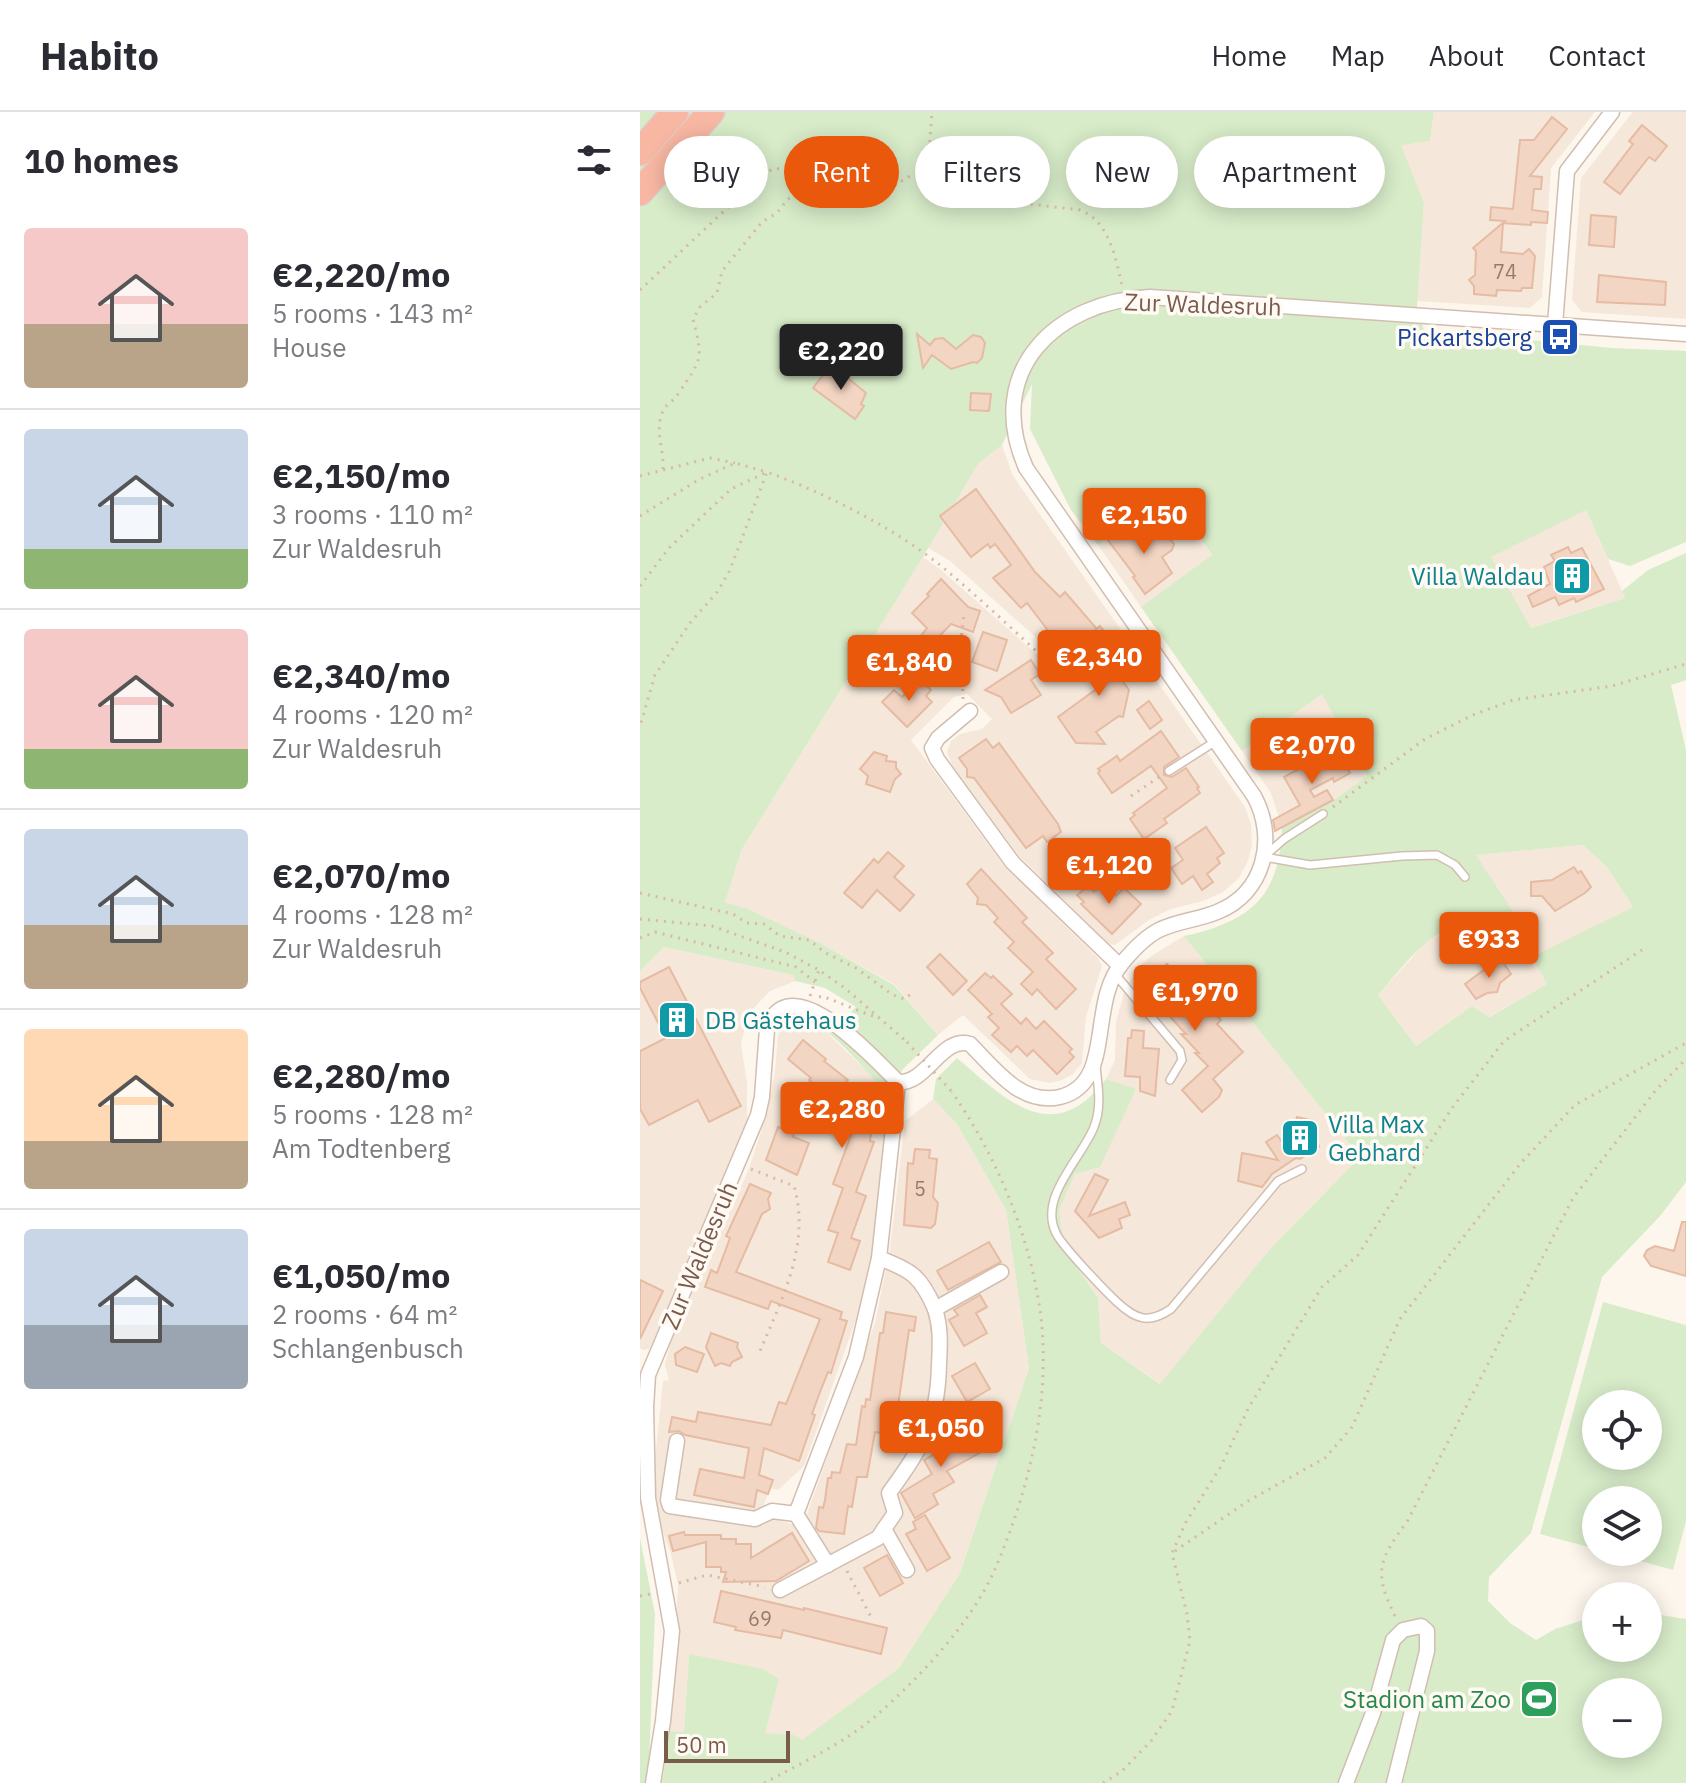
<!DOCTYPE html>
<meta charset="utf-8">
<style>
body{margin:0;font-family:"IBM Plex Sans",sans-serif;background:#f7f7f7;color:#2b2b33;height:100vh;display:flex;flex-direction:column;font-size:30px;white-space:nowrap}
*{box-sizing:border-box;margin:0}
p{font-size:26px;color:#7c7c81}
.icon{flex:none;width:44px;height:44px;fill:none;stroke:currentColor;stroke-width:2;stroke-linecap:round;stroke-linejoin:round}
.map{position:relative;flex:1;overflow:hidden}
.drawer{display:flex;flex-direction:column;background:#fff;width:640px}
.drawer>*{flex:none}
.banner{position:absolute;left:24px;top:24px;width:760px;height:72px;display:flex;gap:16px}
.buttons{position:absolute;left:942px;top:1278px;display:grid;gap:16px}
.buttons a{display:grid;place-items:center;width:80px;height:80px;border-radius:50%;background:#fff;box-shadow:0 4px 20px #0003;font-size:40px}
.scale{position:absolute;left:24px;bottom:20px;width:126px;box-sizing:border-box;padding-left:8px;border:4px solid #7a5c4d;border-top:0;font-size:22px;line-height:28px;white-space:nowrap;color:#7a5c4d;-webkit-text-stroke:6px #fffaf3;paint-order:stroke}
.price{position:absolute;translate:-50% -68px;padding:0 18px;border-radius:8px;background:#ea580c;color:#fff;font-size:26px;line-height:52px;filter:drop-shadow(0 2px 4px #0008)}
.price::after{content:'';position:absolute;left:50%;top:48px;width:24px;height:18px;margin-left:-12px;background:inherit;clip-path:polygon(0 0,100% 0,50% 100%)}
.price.active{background:#222;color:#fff}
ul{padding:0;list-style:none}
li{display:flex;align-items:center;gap:24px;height:200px;padding:0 24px}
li+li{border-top:2px solid #e1e1e2}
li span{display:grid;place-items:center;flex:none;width:224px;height:160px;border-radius:8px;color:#555}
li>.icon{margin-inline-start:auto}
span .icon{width:96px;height:96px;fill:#fffc;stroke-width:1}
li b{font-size:34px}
h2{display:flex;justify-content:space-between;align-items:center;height:96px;padding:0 24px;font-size:34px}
.pill{padding:0 28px;border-radius:36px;background:#fff;box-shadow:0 4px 20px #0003;font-size:28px;line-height:72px}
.pill.active{background:#ea580c;color:#fff}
header{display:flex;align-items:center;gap:48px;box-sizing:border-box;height:112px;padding:0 40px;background:#fff;border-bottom:2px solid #e1e1e2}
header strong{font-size:38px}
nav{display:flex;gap:44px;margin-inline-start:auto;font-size:28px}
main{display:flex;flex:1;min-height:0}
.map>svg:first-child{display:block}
</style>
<header>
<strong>Habito</strong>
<nav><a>Home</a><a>Map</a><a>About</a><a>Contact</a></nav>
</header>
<main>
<section class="drawer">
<h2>10 homes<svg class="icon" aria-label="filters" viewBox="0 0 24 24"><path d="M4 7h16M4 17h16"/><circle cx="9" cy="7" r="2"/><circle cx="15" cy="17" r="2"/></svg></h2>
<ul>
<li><span style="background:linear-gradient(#f6c9c9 60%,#b9a48a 0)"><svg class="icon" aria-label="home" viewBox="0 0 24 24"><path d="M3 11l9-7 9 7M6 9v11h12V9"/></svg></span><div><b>€2,220/mo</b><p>5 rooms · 143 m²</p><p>House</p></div></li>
<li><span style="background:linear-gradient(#c9d6e8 75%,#8fb573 0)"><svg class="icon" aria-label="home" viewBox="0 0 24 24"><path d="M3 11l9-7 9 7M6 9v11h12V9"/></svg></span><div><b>€2,150/mo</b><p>3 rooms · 110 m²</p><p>Zur Waldesruh</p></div></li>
<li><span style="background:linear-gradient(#f6c9c9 75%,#8fb573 0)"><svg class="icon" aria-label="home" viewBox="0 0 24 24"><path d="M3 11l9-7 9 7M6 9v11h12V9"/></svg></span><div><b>€2,340/mo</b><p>4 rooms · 120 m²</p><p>Zur Waldesruh</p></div></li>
<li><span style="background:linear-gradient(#c9d6e8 60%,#b9a48a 0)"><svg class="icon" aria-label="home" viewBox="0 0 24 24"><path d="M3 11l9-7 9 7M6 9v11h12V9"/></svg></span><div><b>€2,070/mo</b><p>4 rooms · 128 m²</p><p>Zur Waldesruh</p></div></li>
<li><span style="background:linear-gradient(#ffd9b3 70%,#b9a48a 0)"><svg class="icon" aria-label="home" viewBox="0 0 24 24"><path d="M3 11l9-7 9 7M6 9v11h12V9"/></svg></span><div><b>€2,280/mo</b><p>5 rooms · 128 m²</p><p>Am Todtenberg</p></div></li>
<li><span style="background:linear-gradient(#c9d6e8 60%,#9aa5b1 0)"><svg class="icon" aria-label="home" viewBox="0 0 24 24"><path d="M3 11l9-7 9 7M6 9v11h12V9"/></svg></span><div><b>€1,050/mo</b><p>2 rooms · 64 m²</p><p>Schlangenbusch</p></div></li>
</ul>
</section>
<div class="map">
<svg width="1046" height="1671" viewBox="0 0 1046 1671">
<rect width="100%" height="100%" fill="#fdf6ec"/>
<g fill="#f5e8da">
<polygon points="794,0 955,0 911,56 902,185 890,196 777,189 784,91 760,32 790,29"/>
<polygon points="993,0 1046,0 1046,207 942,200 932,188 941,66"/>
<polygon points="362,333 373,364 486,525 444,555 432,557 427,553 309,448 288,436 338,352"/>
<polygon points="529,383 572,444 501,495 458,433"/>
<polygon points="946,398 985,486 890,516 850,445"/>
<polygon points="283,445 301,458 427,569 447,568 493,535 605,695 611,712 612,733 608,749 599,766 583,780 563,789 531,797 509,808 475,833 469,832 379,744 312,653 307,640 311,629 320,622 342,617 352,607 327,582 314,585 271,628 365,755 458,846 462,854 446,905 442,951 433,962 422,968 410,971 390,967 323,903 298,923 254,872 180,831 108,797 85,790 102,737"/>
<polygon points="682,581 727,665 695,687 642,716 631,681 602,639"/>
<polygon points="943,733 967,755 993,795 893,845 907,872 848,905 832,894 776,934 738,883 788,828 810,818 838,826 835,743"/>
<polygon points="544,824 720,1045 630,1137 521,1272 461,1231 458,1186 425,1138 419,1098 435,1062 496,978 466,967 475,948 476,910 484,881 497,857 511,844"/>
<polygon points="24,835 153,863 155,869 130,879 109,901 101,931 107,971 107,1026 12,1231 9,1237 3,1238 0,1236 0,859"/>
<polygon points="165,904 179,913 229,961 250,986 232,1137 219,1199 164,1354 138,1378 130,1376 121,1401 162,1416 235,1211 250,1137 265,1009 293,987 317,1012 366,1098 389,1256 320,1461 259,1556 162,1629 152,1622 125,1621 49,1543 44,1621 30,1619 38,1473 31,1442 18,1407 13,1367 23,1269 29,1268 25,1253 31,1228 108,1059 122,1017 135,961 138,923 144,912 155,905"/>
</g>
<g fill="#d8ecc9" fill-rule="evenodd">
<path d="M0 0H794L790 29 761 33 784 91 777 195 784 218 972 236 1046 239V430L990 454 968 447 946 398 851 445 891 516 985 486 982 479 1008 458 1046 441V568L1031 573 1046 638V1070L1020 1104 962 1165 891 1421 849 1465 848 1489 870 1511 896 1528 915 1517 956 1504V1536H1008V1501L1046 1507V1671H22L30 1619 44 1620 49 1542 123 1557 139 1567 125 1621 152 1622 162 1628 259 1556 320 1461 389 1256 366 1098 317 1012 293 987 296 967 317 946C366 988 413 1037 466 967L496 977 460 1055 435 1062 419 1098 425 1138 458 1186 461 1231 520 1272 630 1137 720 1045 544 824C608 810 640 786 642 716L695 687 727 664 682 582 602 639 501 495 572 443 529 383 458 433 431 398 390 317 392 272 362 333 338 352 283 445 102 737 85 790 108 797 180 831 254 873 298 923 262 958 250 986C225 957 198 924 165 904L194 916 216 895 185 876 155 869 153 863 24 835 0 859ZM943 733 967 755 993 795 892 845 907 872 849 905 832 894 776 934 738 883C754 866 786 821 810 818 823 817 841 828 852 835L883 815 836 743ZM956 1580H1008V1632H956Z"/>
<path d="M963 1190 1046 1213V1409L1033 1458 968 1440H1008V1388H956V1437L900 1422ZM956 1292H1008V1344H956Z"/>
<polygon points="0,1426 15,1502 9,1651 16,1671 0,1671"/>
</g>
<g fill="#f3d5c3" stroke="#e6bba3" stroke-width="2">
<polygon points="912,5 927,17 890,64 902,65 901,77 894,77 892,98 908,100 907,111 891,110 891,113 863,111 861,140 883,142 889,137 895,144 892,176 882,176 881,179 857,178 856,184 834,182 834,174 829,168 835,163 836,139 833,136 865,109 850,108 851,95 873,97 880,28 894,28"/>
<polygon points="1002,13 1027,34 1015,49 1009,45 980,82 964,70 993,32 989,29"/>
<polygon points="951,103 976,105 974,135 949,133"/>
<polygon points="959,163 1026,170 1025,193 957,190"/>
<polygon points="277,222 290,233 295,227 303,226 316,237 333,223 341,225 345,231 342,246 337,251 333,250 311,257 292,243 283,256"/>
<polygon points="189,255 199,262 203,262 226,281 221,292 224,294 215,307 173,276"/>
<polygon points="331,281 351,282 349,299 330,298"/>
<polygon points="336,377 395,460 420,485 425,480 457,517 429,538 417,522 413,525 387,491 381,496 353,466 371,453 355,432 350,436 348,432 331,445 300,404"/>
<polygon points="503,415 513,428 521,422 526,422 534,432 532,438 522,445 532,461 505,482 493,465 495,464 467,427 480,417 486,427"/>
<polygon points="928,435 931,441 942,436 964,477 936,490 934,486 919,493 915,485 893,495 888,484 910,472 904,455 915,449 911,443"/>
<polygon points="301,467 328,495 340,499 333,520 311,512 292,532 309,548 290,567 266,543 287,516 272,501 289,484 287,482"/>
<polygon points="460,514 491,556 479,564 489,578 483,605 479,604 456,620 465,632 436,631 418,605 477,562 448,524"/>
<polygon points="343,520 367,528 357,559 332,550"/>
<polygon points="391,548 400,562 391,568 401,583 371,601 361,585 345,578"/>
<polygon points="280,567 291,578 286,584 292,590 267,615 242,590 254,578 262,585"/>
<polygon points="509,589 522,608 510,617 497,598"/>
<polygon points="521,619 539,645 524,655 524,663 532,665 546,656 559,675 557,676 560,681 524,707 527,711 504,727 490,707 495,703 493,701 527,676 511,654 472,681 458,661 460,659 458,657 477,644 480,649"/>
<polygon points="346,627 353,636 359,631 418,712 421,720 407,730 403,724 386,736 334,666 327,665 327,657 319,646"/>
<polygon points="696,637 710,661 694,670 693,666 670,678 674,685 687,678 693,688 635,719 633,708 660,693 644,665"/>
<polygon points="234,640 247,644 246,649 256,650 256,656 261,662 255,667 250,680 226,672 228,664 220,657"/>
<polygon points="566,715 584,741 577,746 580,751 567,762 573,770 562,778 553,764 542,772 531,756 543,748 535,736"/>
<polygon points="248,740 264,754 254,765 274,783 260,799 237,778 222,796 204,781 234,747 238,751"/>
<polygon points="934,755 938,761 941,759 951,775 945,781 915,799 902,784 891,784 891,770 912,768"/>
<polygon points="341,757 387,806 382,810 413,841 406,847 436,877 416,897 397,877 392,883 381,872 393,860 368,836 374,830 354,810 358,806 346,793 337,792 338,786 327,772"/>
<polygon points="463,771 476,784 484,776 501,792 472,822 441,792 444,790 437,783 448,774 454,780"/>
<polygon points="300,842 327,869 313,883 287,855"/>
<polygon points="860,846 871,862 860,871 857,880 847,881 836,887 825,872"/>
<polygon points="527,852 581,908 577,912 603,940 573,967 582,978 579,985 562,1000 542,978 568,954 555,941 559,941 541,922 546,922 502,874"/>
<polygon points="29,855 101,994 69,1010 58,988 9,1013 0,997 0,939 26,926 0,876 0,870"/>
<polygon points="345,861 351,866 353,864 372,882 361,892 381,912 386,906 396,917 404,909 432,937 429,940 434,945 417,962 393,938 387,944 377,934 371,940 352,923 359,916 348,905 352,902 328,878"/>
<polygon points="492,918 504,919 503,936 519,937 515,984 500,979 500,965 485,964 488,926 491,926"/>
<polygon points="163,928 186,947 184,949 208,968 205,971 229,990 219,1002 233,1005 230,1029 234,1030 216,1080 226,1084 211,1126 220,1129 210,1158 188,1150 198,1121 188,1118 203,1076 193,1072 218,1004 214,1008 191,989 192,987 169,968 171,966 148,947"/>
<polygon points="657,1005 671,1008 669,1019 677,1027 679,1035 660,1047 656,1046 632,1062 622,1075 598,1069 602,1041 638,1048 626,1030 637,1023 648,1038"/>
<polygon points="138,1015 154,1021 153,1025 169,1031 157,1063 126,1048"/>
<polygon points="275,1037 290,1038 289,1046 297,1047 293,1085 298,1091 295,1112 291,1116 264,1113 268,1051 273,1052"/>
<polygon points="455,1062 468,1068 449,1104 485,1090 490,1103 479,1107 482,1116 459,1126 435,1099"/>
<polygon points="110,1072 131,1081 128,1087 130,1097 122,1102 96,1160 202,1200 200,1207 207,1209 191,1261 188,1260 180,1280 172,1302 175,1303 159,1349 124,1336 119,1363 133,1368 128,1382 117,1378 114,1395 54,1383 60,1357 104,1366 109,1336 45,1323 39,1319 29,1320 32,1305 56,1310 58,1300 131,1313 139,1290 146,1292 180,1207 131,1189 128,1197 65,1175 71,1158 77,1161 90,1126 86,1124"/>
<polygon points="1042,1110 1046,1110 1046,1164 1011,1154 1004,1144 1007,1138 1015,1134 1034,1139"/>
<polygon points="349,1130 361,1150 308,1178 297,1159"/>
<polygon points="0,1168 23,1179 0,1227"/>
<polygon points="340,1183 347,1195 336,1201 347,1221 324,1234 309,1208 318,1203 314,1198"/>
<polygon points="246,1200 276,1205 274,1219 269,1218 258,1294 251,1293 246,1322 235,1320 227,1365 217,1365 212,1395 208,1394 204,1422 179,1419 176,1416 179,1395 183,1396 185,1388 188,1366 191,1366 192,1360 200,1361 207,1332 216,1333 222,1294 225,1295 226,1287 230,1288 240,1221 243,1221"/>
<polygon points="71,1221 98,1231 97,1235 102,1245 92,1250 90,1254 81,1251 75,1254 66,1235"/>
<polygon points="45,1235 64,1242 57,1260 36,1253 35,1242"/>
<polygon points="335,1251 350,1277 327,1290 312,1264"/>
<polygon points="317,1307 329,1329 336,1326 343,1339 307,1359 314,1370 293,1382 298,1392 275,1406 261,1381 292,1362 284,1348 303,1337 298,1329 309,1323 304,1314"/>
<polygon points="285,1403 310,1446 287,1459 266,1422 276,1417 273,1410"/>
<polygon points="44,1420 45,1423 81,1423 81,1427 96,1427 96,1432 111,1432 111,1446 152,1421 169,1449 136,1469 83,1470 86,1460 81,1460 81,1455 66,1455 66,1430 33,1439 29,1424"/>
<polygon points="247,1443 263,1471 240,1484 224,1456"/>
<polygon points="81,1479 164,1498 164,1496 247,1516 241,1542 143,1518 141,1526 95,1518 96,1515 74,1510"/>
</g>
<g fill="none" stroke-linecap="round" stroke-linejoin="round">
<defs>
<g id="lane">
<polyline points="529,659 576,629"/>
<polyline points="625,744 644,727 683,702"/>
<polyline points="624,745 670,753 762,744 797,743 815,753 825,765"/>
<polyline points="475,862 540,939 542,948 530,968"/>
<path d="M456 954C458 975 462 995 454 1015 442 1046 398 1085 416 1121 421 1133 466 1180 477 1190 496 1208 509 1212 531 1197L638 1069 662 1057"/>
</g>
<g id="street">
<polyline points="915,213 927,59 972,0"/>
<polyline points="330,599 298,626 292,636 297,647 373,751 480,854"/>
<path d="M239 1146C271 1158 281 1164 295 1197"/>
<polyline points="37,1329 28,1388 30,1394 115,1407 132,1399 156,1402 216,1245 239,1146 258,970"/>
<polyline points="156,1402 188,1453"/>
<path d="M244 1417 255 1401 249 1381C283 1334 298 1310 299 1252 300 1232 301 1216 295 1197L361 1160"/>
<polyline points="140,1478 238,1426 244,1417 267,1458"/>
<path d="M13 1671 23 1609 32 1519 8 1386 6 1295 8 1263 118 1003 122 985 127 917C149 850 235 948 258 970 286 973 302 923 330 932 354 956 381 994 420 985 476 971 447 891 483 850 493 838 505 825 519 818 537 809 558 808 577 800 625 781 637 726 614 684L386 356C343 259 416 189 510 185L1046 222"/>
<polyline points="706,1671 733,1601 753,1528 763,1518 781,1514 787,1519 787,1539 754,1671"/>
</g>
<g id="highway">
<polyline points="0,40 35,0"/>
<polyline points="0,80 71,0"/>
</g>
</defs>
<use href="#lane" stroke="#d1beb0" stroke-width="10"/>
<use href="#street" stroke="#d1beb0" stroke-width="17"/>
<use href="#highway" stroke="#dad1cd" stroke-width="29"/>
<g stroke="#d9b8a5" stroke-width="3" stroke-dasharray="2 6" stroke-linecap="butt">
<path d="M288 54 341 86 440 98C469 109 476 146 482 174"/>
<polyline points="288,54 292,0"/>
<polyline points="0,178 117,68 131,58 154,54 251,75 288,54"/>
<path d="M23 357C24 338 15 320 22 301 25 292 33 290 38 282 61 248 64 249 53 207L60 195 77 181 82 159 122 110 137 101 148 87 191 62"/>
<polyline points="0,364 70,346 95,351"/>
<polyline points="0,404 58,368 95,351 127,360 90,458 78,479 50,511 15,563 0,614"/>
<path d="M0 474 29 436 91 377 127 360C187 382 257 417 306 458 345 491 383 527 421 562L436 568 446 564 492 533"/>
<polyline points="323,587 321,527 324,503"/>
<polyline points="491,684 519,665"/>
<polyline points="693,695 785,627 833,603 873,588 972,574 1046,552"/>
<polyline points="0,781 93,802 107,811 124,812 140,824 169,828 186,841 216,856 253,883 265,887 272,881"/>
<polyline points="0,807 72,814 145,840 179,858 206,877 267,930"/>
<polyline points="0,826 15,820 156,855 175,870"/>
<polyline points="170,884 179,858"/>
<polyline points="179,885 182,884 235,905"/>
<path d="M111 1057 154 1074C171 1132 142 1187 120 1239"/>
<polyline points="535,1439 608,1389 685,1346 712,1315 760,1207 880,1052 935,993 1046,931"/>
<polyline points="207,1459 231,1505"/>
<polyline points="39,1471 67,1463 125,1475"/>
<polyline points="0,1484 11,1482"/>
<path d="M755 1504C732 1458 740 1447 768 1408L933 1086 1016 978 1046 947"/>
<path d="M124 1671C160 1652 208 1629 238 1602 281 1564 332 1510 355 1457 385 1388 406 1308 403 1233 400 1147 361 1050 312 980"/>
<polyline points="463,1671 482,1659 511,1629 532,1599 550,1529 547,1502 532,1441 546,1410 580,1356 609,1295 682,1175 718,1143 812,996 864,929 1002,838"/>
</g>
<use href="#lane" stroke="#fff" stroke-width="7"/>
<use href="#street" stroke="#fff" stroke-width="14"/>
<use href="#highway" stroke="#f7b7a3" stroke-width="26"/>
<polyline stroke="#d9b8a5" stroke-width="3" stroke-dasharray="2 6" stroke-linecap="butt" points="267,930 312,980"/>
</g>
<defs>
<symbol id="bus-square" viewBox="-11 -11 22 22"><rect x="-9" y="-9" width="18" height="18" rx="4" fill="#1a4fb4" stroke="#fffaf3"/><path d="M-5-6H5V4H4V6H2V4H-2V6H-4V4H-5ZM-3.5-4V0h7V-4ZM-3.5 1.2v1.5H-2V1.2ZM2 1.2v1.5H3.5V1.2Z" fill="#fff"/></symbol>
<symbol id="building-square" viewBox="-11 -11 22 22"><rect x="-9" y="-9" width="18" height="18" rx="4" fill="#0f9aa8" stroke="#fffaf3"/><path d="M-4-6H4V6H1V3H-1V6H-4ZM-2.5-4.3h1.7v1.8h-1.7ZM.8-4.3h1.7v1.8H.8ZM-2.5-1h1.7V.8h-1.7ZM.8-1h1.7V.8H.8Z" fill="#fff"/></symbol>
<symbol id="stadium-square" viewBox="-11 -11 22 22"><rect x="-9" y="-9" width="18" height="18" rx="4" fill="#2e9e5b" stroke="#fffaf3"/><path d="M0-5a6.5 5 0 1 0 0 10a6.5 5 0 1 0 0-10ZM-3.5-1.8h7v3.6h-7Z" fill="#fff"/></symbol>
</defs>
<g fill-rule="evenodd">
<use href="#bus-square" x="898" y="203" width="44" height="44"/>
<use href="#building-square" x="910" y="442" width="44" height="44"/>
<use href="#building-square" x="15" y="886" width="44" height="44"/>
<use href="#building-square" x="638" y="1004" width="44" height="44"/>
<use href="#stadium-square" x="877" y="1565" width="44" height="44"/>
</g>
<g text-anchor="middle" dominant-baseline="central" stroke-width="7" stroke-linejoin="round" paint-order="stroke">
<g font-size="20" fill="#987a6a">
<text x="865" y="159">74</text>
<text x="280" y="1076">5</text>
<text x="120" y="1506">69</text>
</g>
<g font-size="24" fill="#7a5c4d" stroke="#fffaf3">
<text transform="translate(563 192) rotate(2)">Zur Waldesruh</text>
<text transform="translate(59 1143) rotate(-67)">Zur Waldesruh</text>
</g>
<g font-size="24" fill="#164399" stroke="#fffaf3" text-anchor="end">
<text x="892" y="225">Pickartsberg</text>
</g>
<g font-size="24" fill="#0d838f" stroke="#fffaf3" text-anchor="start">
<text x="904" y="464" text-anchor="end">Villa Waldau</text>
<text x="65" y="908">DB Gästehaus</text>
<text x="688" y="1012">Villa Max<tspan x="688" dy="28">Gebhard</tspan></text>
</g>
<g font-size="24" fill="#27864d" stroke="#fffaf3" text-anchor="end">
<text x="871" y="1587">Stadion am Zoo</text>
</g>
</g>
</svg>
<div class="buttons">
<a><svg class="icon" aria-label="locate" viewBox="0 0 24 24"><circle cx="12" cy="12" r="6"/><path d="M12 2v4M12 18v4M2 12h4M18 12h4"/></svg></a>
<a><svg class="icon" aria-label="layers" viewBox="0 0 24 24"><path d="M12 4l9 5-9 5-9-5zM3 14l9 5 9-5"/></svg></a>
<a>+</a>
<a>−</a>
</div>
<div class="scale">50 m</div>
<b class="price active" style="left:201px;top:280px">€2,220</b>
<b class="price" style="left:504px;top:444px">€2,150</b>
<b class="price" style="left:459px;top:586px">€2,340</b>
<b class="price" style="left:269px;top:591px">€1,840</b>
<b class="price" style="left:672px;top:674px">€2,070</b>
<b class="price" style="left:469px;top:794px">€1,120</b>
<b class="price" style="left:849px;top:868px">€933</b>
<b class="price" style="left:555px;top:921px">€1,970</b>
<b class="price" style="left:202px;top:1038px">€2,280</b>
<b class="price" style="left:301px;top:1357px">€1,050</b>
<div class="banner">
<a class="pill">Buy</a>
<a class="pill active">Rent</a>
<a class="pill">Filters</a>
<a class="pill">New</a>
<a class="pill">Apartment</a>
</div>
</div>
</main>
